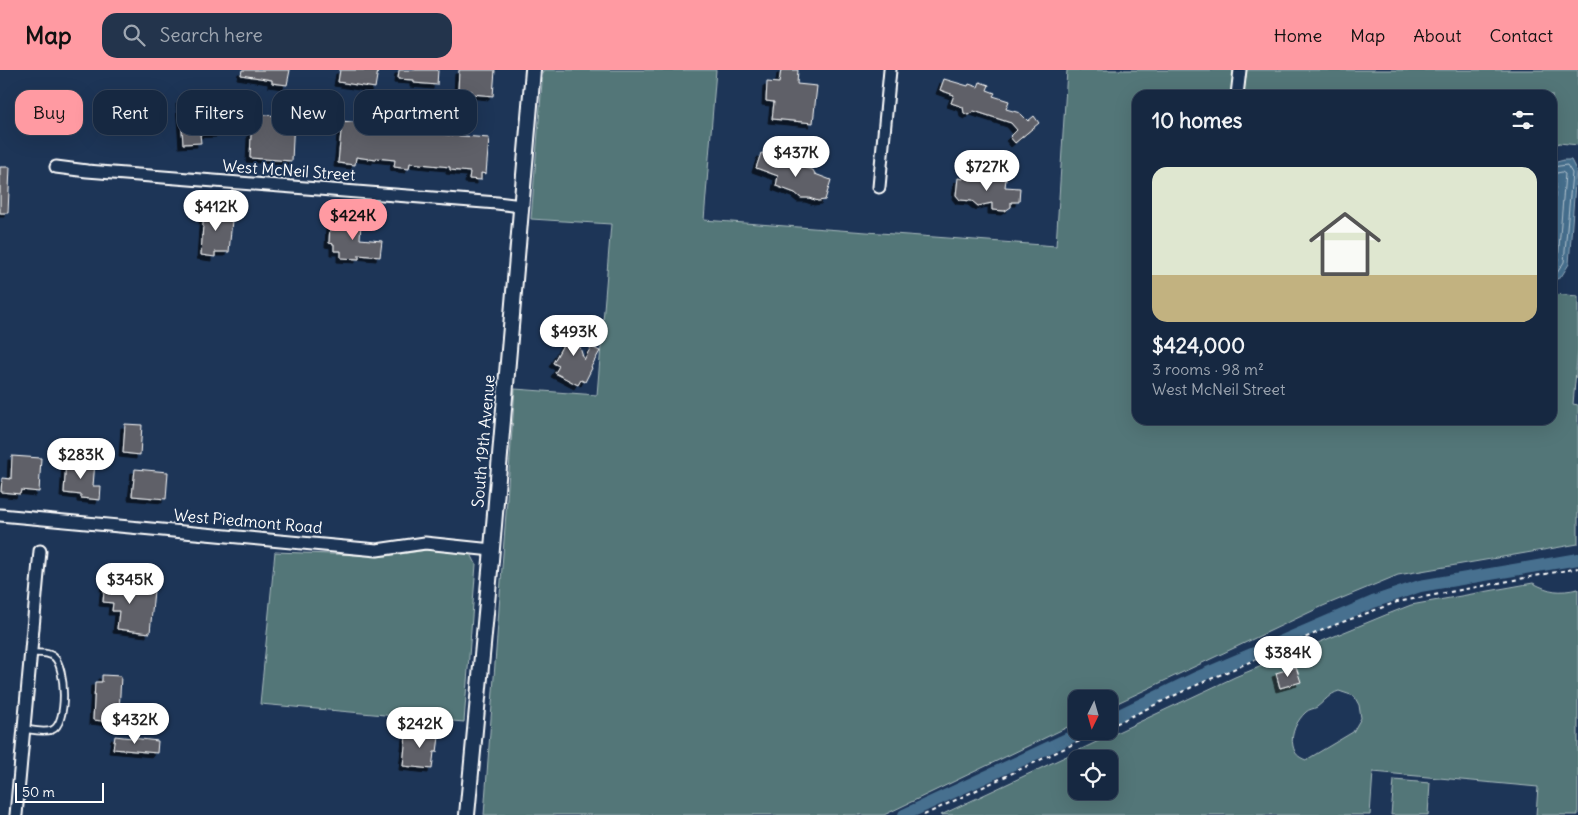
<!DOCTYPE html>
<meta charset="utf-8">
<style>
body{margin:0;font-family:Delius,sans-serif;background:#23344c;color:#f1f3f6;height:100vh;display:flex;flex-direction:column;font-size:19px;white-space:nowrap}
*{box-sizing:border-box;margin:0}
p{font-size:16px;color:#9ea6b1}
.icon{flex:none;width:28px;height:28px;fill:none;stroke:currentColor;stroke-width:2;stroke-linecap:round;stroke-linejoin:round}
.map{position:relative;flex:1;overflow:hidden}
.panel{position:absolute;left:1132px;top:20px;width:425px;height:335px;display:flex;flex-direction:column;background:#162841;border-radius:15px;box-shadow:0 5px 20px #0002,0 0 0 1px #35445a}
.panel>*{flex:none}
.banner{position:absolute;left:15px;top:20px;width:475px;height:45px;display:flex;gap:10px}
.needle{width:32px;rotate:185deg}
.buttons{position:absolute;left:1068px;top:620px;display:grid;gap:10px}
.buttons a{display:grid;place-items:center;width:50px;height:50px;border-radius:10px;background:#162841;box-shadow:0 5px 20px #0002,0 0 0 1px #35445a;font-size:25px}
.scale{position:absolute;left:15px;bottom:12px;width:89px;box-sizing:border-box;padding-left:5px;border:2px solid #fff;border-top:0;font-size:14px;line-height:18px;white-space:nowrap;color:#fff;-webkit-text-stroke:4px #1d3557;paint-order:stroke}
.price{position:absolute;translate:-50% -42px;padding:0 11px;border-radius:18px;background:#fff;color:#222;font-size:16px;line-height:32px;filter:drop-shadow(0 1px 2px #0008)}
.price::after{content:'';position:absolute;left:50%;top:30px;width:15px;height:11px;margin-left:-8px;background:inherit;clip-path:polygon(0 0,100% 0,50% 100%)}
.price.active{background:#ff9aa2;color:#111}
ul{padding:0;list-style:none}
li{display:grid;align-content:center;gap:10px;height:265px;padding:0 20px}
li+li{border-top:1px solid #35445a}
li span{display:grid;place-items:center;height:155px;border-radius:15px;color:#555}
li>.icon{margin-inline-start:auto}
span .icon{width:90px;height:90px;fill:#fffc;stroke-width:1}
li b{font-size:21px}
h2{display:flex;justify-content:space-between;align-items:center;height:60px;padding:0 20px;font-size:21px}
.tag{padding:0 18px;border-radius:15px;background:#162841;box-shadow:0 5px 20px #0002,0 0 0 1px #35445a;font-size:18px;line-height:45px}
.tag.active{background:#ff9aa2;color:#111}
header{display:flex;align-items:center;gap:30px;box-sizing:border-box;height:70px;padding:0 25px;background:#ff9aa2;color:#111}
header strong{font-size:24px}
nav{display:flex;gap:28px;margin-inline-start:auto;font-size:18px}
.search{width:350px;height:45px;background:#23344c;display:flex;align-items:center;gap:12px;box-sizing:border-box;padding:0 18px;border-radius:15px;color:#9ea6b1;font-size:19px}
.map>svg:first-child{display:block}
</style>
<header>
<strong>Map</strong>
<div class="search"><svg class="icon" aria-label="search" viewBox="0 0 24 24"><circle cx="10" cy="10" r="6"/><path d="M15 15l6 6"/></svg>Search here</div>
<nav><a>Home</a><a>Map</a><a>About</a><a>Contact</a></nav>
</header>
<div class="map">
<svg width="1578" height="745" viewBox="0 0 1578 745">
<defs>
<filter id="shadow"><feDropShadow dx="-4" dy="4" stdDeviation="0" flood-color="#0009"/></filter>
</defs>
<rect width="100%" height="100%" fill="#1d3557"/>
<filter id="ink" filterUnits="userSpaceOnUse"><feTurbulence type="fractalNoise" baseFrequency=".02" numOctaves="2"/><feDisplacementMap in="SourceGraphic" scale="10" xChannelSelector="R" yChannelSelector="G"/><feConvolveMatrix kernelMatrix="1 2 1 2 8 2 1 2 1" color-interpolation-filters="sRGB"/></filter>
<g filter="url(#ink)">
<g fill="#527678" stroke="#a8babc" fill-rule="evenodd">
<polygon points="543,0 716,0 704,150 1056,176 1067,0 1234,0 1232,25 1138,25 1138,350 1552,350 1553,224 1578,226 1578,279 1573,334 1578,335 1578,474 1398,505 1323,536 1109,637 1109,629 1076,629 1076,653 884,745 484,745 515,319 597,325 611,154 531,149"/>
<polygon points="1246,0 1578,0 1578,75 1559,73 1553,77 1552,25 1244,25"/>
<polygon points="427,480 471,484 476,494 464,652 260,634 275,482 387,486"/>
<path d="M1533 513C1550 522 1559 523 1578 519V745H1536L1538 717 1373 702 1370 745H941L1235 607 1388 544 1411 535ZM1339 621 1354 626 1359 635 1361 648 1353 662 1306 690C1298 687 1295 684 1293 676 1290 664 1297 650 1306 642 1309 639 1314 639 1317 637 1325 631 1329 624 1339 621ZM1076 689H1109V721H1076Z"/>
<polygon points="1394,710 1430,713 1428,745 1391,745"/>
</g>
<polygon fill="#47708f" stroke="#91a9bc" points="1564,90 1571,90 1576,100 1569,194 1561,207 1553,211 1553,93"/>
<g fill="none" stroke-linecap="round" stroke-linejoin="round">
<g stroke="#b5c6d2" stroke-width="1">
<polyline points="1552,97 1567,95 1572,103 1564,192 1557,203 1552,205"/>
<polyline points="1552,104 1562,102 1565,104 1558,190 1552,199"/>
<polyline points="1552,111 1556,114 1552,165"/>
</g>
<g stroke="#47708f" stroke-width="12">
<polyline points="1109,650 1198,607 1373,532 1420,516 1578,489"/>
<polyline points="904,745 1084,661"/>
</g>
</g>
<g fill="#5e6068" stroke="#fff" filter="url(#shadow)">
<polygon points="242,0 290,0 287,15 272,13 272,10 241,5"/>
<polygon points="340,0 378,0 375,18 338,12"/>
<polygon points="399,0 438,0 437,15 414,13 414,10 398,9"/>
<polygon points="459,0 495,0 493,26 472,24 472,21 458,20"/>
<polygon points="781,0 798,0 797,14 817,16 813,53 772,49 774,32 766,31 767,12 779,13"/>
<polygon points="944,9 968,16 969,14 978,17 980,12 989,15 987,20 995,23 993,26 1009,31 1006,39 1020,43 1028,51 1034,46 1039,53 1015,73 1010,67 1017,60 1011,53 974,41 968,45 964,43 963,37 951,33 954,25 940,20"/>
<polygon points="218,28 220,63 200,64 201,73 183,74 180,30"/>
<polygon points="252,44 294,47 292,91 250,88"/>
<polygon points="342,51 380,55 379,59 423,63 423,58 438,60 437,64 489,68 486,104 481,103 481,110 469,109 470,102 450,100 450,97 410,93 409,99 394,97 395,90 376,88 376,90 356,87 355,95 338,93"/>
<polygon points="761,83 784,92 787,88 804,94 805,98 813,100 815,104 831,110 825,130 818,131 809,128 801,128 795,123 776,116 778,106 756,98"/>
<polygon points="0,97 10,97 8,143 0,143"/>
<polygon points="963,106 975,107 975,108 1006,109 1005,117 1020,118 1019,132 1011,132 1011,137 1005,141 992,140 992,133 978,136 972,131 960,130 956,125 958,108 963,109"/>
<polygon points="214,135 224,136 224,142 230,142 229,150 232,150 229,182 215,182 215,187 201,185 204,139 214,140"/>
<polygon points="343,150 361,152 360,169 382,171 380,187 359,185 359,189 341,188 341,181 334,181 334,174 329,173 330,154 343,155"/>
<polygon points="568,252 580,259 576,265 584,290 591,277 600,281 591,297 592,298 585,312 581,310 578,315 555,303 559,296 553,293 564,273 561,264"/>
<polygon points="125,354 142,355 140,385 123,383"/>
<polygon points="12,386 41,388 39,422 21,420 20,424 1,422 2,408 11,409"/>
<polygon points="66,390 95,392 93,416 101,416 100,430 81,428 81,425 64,423"/>
<polygon points="135,399 168,402 166,429 132,426"/>
<polygon points="105,510 141,514 141,519 154,520 150,563 117,559 119,541 112,541 113,533 103,532"/>
<polygon points="1296,597 1301,612 1280,618 1276,603"/>
<polygon points="102,605 121,606 119,642 112,642 112,652 93,650 95,612 102,612"/>
<polygon points="412,658 432,660 431,666 439,667 437,682 434,682 432,699 403,696 406,665 411,666"/>
<polygon points="115,666 158,671 157,683 113,679"/>
</g>
<g fill="none" stroke-linecap="round" stroke-linejoin="round">
<defs>
<path id="service" d="M24 659C32 660 44 663 52 660 68 654 66 597 54 587 48 582 38 583 31 583"/>
<g id="minor">
<polyline points="1237,25 1240,0"/>
<polyline points="56,97 87,101 497,133 521,136"/>
<polyline points="879,117 890,0"/>
<polyline points="0,445 377,480 425,473 492,480"/>
<polyline points="16,745 40,481"/>
</g>
<polyline id="tertiary" points="467,745 491,490 533,0"/>
</defs>
<use href="#service" stroke="#fff" stroke-width="9"/>
<use href="#minor" stroke="#fff" stroke-width="15"/>
<use href="#tertiary" stroke="#fff" stroke-width="18"/>
<g stroke="#fff" stroke-width="2" stroke-dasharray="4 4" stroke-linecap="butt">
<polyline points="1109,657 1190,618 1332,556 1397,532 1578,498"/>
<polyline points="924,745 1101,661"/>
</g>
<use href="#service" stroke="#1d3557" stroke-width="5.5"/>
<use href="#minor" stroke="#1d3557" stroke-width="11"/>
<use href="#tertiary" stroke="#1d3557" stroke-width="14"/>
</g>
</g>
<g text-anchor="middle" dominant-baseline="central" stroke-width="4" stroke-linejoin="round" paint-order="stroke">
<g font-size="16" fill="#fff" stroke="#1d3557">
<text transform="translate(289 100) rotate(4)">West McNeil Street</text>
<text transform="translate(483 371) rotate(-85)">South 19th Avenue</text>
<text transform="translate(248 451) rotate(5)">West Piedmont Road</text>
</g>
</g>
</svg>
<div class="buttons">
<a><svg class="needle" viewBox="-14 -14 28 28"><path d="M0-13l5 13h-10z" fill="#e53935"/><path d="M0 13l5-13h-10z" fill="#9ea6b1"/></svg></a>
<a><svg class="icon" aria-label="locate" viewBox="0 0 24 24"><circle cx="12" cy="12" r="6"/><path d="M12 2v4M12 18v4M2 12h4M18 12h4"/></svg></a>
</div>
<div class="scale">50 m</div>
<b class="price" style="left:796px;top:108px">$437K</b>
<b class="price" style="left:987px;top:122px">$727K</b>
<b class="price" style="left:216px;top:162px">$412K</b>
<b class="price active" style="left:353px;top:171px">$424K</b>
<b class="price" style="left:574px;top:287px">$493K</b>
<b class="price" style="left:81px;top:410px">$283K</b>
<b class="price" style="left:130px;top:535px">$345K</b>
<b class="price" style="left:1288px;top:608px">$384K</b>
<b class="price" style="left:135px;top:675px">$432K</b>
<b class="price" style="left:420px;top:679px">$242K</b>
<div class="banner">
<a class="tag active">Buy</a>
<a class="tag">Rent</a>
<a class="tag">Filters</a>
<a class="tag">New</a>
<a class="tag">Apartment</a>
</div>
<section class="panel">
<h2>10 homes<svg class="icon" aria-label="filters" viewBox="0 0 24 24"><path d="M4 7h16M4 17h16"/><circle cx="9" cy="7" r="2"/><circle cx="15" cy="17" r="2"/></svg></h2>
<ul>
<li><span style="background:linear-gradient(#dfe7d0 70%,#c2b280 0)"><svg class="icon" aria-label="home" viewBox="0 0 24 24"><path d="M3 11l9-7 9 7M6 9v11h12V9"/></svg></span><div><b>$424,000</b><p>3 rooms · 98 m²</p><p>West McNeil Street</p></div></li>
</ul>
</section>
</div>
